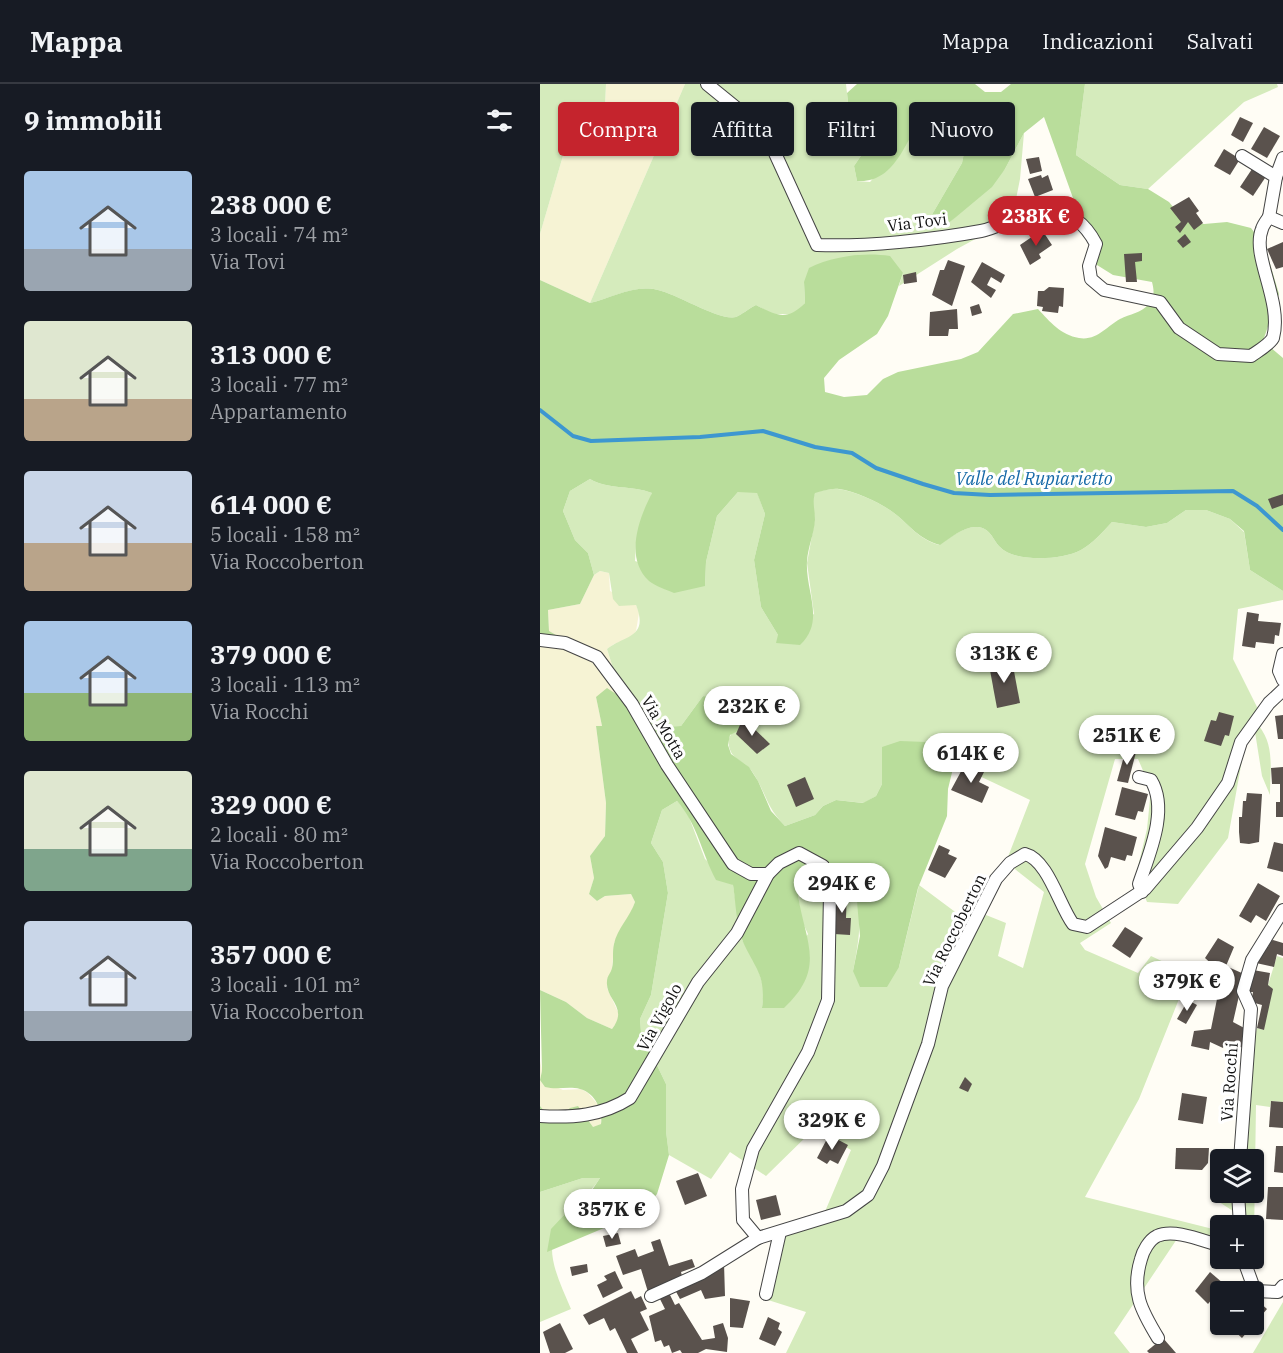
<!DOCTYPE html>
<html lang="it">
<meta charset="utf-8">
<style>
body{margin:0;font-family:"IBM Plex Serif",serif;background:#242831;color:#f1f3f6;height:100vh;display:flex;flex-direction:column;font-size:22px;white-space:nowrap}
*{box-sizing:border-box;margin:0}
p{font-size:20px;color:#9ea1a6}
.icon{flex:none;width:33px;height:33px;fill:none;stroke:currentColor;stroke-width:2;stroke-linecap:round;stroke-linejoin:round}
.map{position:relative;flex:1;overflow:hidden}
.side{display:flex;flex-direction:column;background:#171b24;width:540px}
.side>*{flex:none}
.guide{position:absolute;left:18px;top:18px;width:570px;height:54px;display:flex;gap:12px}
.controls{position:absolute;left:670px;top:1065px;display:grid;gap:12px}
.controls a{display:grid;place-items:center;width:54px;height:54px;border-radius:6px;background:#171b24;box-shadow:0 2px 4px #0004;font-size:30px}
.price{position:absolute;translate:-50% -51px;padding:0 14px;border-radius:21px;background:#fff;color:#222;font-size:20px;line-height:39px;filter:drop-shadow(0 2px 3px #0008)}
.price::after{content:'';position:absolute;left:50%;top:36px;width:18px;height:14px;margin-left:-9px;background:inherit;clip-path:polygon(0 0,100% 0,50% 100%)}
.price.current{background:#c5242d;color:#fff}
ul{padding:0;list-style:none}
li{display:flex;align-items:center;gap:18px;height:150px;padding:0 24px}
li span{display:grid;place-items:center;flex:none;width:168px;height:120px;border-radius:6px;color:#555}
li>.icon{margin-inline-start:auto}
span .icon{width:72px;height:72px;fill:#fffc;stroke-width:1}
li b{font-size:26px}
h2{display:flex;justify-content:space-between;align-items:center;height:72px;padding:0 24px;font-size:26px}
.pill{padding:0 21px;border-radius:6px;background:#171b24;box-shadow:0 2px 4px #0004;font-size:21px;line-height:54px}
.pill.current{background:#c5242d;color:#fff}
header{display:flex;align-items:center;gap:36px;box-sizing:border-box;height:84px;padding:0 30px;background:#171b24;border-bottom:2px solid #363941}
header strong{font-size:28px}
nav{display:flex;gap:33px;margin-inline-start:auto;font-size:21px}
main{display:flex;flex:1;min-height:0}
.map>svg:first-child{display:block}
</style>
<header>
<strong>Mappa</strong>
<nav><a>Mappa</a><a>Indicazioni</a><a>Salvati</a></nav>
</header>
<main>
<section class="side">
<h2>9 immobili<svg class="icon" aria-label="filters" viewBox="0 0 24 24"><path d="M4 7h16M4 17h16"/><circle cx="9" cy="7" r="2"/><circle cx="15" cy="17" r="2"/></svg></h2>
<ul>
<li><span style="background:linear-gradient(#a9c7e8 65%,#9aa5b1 0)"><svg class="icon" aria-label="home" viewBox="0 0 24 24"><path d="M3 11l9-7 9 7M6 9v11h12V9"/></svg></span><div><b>238 000 €</b><p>3 locali · 74 m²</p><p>Via Tovi</p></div></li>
<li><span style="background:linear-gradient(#dfe7d0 65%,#b9a48a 0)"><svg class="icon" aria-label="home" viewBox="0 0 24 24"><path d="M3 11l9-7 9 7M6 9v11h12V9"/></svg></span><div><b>313 000 €</b><p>3 locali · 77 m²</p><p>Appartamento</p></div></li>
<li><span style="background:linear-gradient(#c9d6e8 60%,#b9a48a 0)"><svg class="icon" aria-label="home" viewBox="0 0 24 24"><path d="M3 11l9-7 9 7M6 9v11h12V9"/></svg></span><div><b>614 000 €</b><p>5 locali · 158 m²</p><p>Via Roccoberton</p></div></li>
<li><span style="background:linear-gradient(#a9c7e8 60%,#8fb573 0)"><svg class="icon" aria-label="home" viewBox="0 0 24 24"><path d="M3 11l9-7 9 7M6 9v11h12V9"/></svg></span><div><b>379 000 €</b><p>3 locali · 113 m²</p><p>Via Rocchi</p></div></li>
<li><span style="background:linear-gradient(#dfe7d0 65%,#7fa58c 0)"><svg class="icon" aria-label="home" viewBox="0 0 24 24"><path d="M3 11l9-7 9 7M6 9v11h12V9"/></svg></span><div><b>329 000 €</b><p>2 locali · 80 m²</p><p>Via Roccoberton</p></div></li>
<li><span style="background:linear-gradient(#c9d6e8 75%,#9aa5b1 0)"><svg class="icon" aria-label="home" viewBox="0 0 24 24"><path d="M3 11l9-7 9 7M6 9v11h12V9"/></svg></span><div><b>357 000 €</b><p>3 locali · 101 m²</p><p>Via Roccoberton</p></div></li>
</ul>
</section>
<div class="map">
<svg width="743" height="1269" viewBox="0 0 743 1269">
<rect width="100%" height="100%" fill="#fffdf5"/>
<g fill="#f6f3d4">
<polygon points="66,0 145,0 50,219 0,196 0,150 27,58 64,43"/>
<polygon points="60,487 69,489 70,507 96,521 99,529 96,547 91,555 74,560 67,565 73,584 84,598 86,606 83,615 56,613 62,642 56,642 66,719 65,752 50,772 54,794 49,810 57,817 65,812 91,810 95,818 88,837 74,859 72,887 67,895 67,904 78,928 78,937 72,945 47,934 26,918 0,906 0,558 9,547 8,526 40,520 54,491"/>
<polygon points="0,977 2,987 0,996 23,1006 41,1005 48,1009 60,1023 61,1040 53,1044 44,1028 6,1029 0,1022"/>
</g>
<g fill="#d5ebbc">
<polygon points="0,0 66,0 64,43 27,58 0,150"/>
<path d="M145 0H306L310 37 324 44 333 54 314 82 317 97 330 98 379 43 388 27 403 20 424 24 425 64 422 79 390 134 410 138 465 85 484 49 480 95 472 135 417 165 359 202 363 189 264 198 265 219 255 230H232L216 221C210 224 201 231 196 233 179 237 137 210 118 206 95 200 72 214 50 219Z"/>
<polygon points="545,0 737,0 738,3 704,18 608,105 580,101 536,71"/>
<path d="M50 395C69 406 92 401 112 409L96 458 95 477 165 502 166 478 177 432 198 408H217L225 430 214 476 221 523 238 551 274 530 267 479 275 435 272 419 275 408C283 407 291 404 298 405 315 407 341 419 354 429 372 443 377 454 399 461 409 454 424 442 437 443 451 444 452 455 460 463 475 479 523 476 541 466 553 459 562 449 572 438L606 443 627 439 646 426H666L690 435 704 448 710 486 743 507V516L698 525 693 575 718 625 702 676 688 754 638 820 607 818 596 791 607 745 611 705 598 675H575L545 780 556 813 571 839 540 859 545 866 598 889 611 872 649 890 599 1015 545 1113 681 1147V1158L641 1149 574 1249 590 1269H246L266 1228 228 1216 240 1155 281 1137 311 1066 274 1045 226 1092 190 1068 171 1095 129 1071 126 1047V1000L101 948 100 935 111 911 128 809 123 778 111 759 122 726 137 717 147 728 165 775 193 801 202 856 216 878 224 905 222 924 268 850 261 835 258 811C273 791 284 794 307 794 326 820 319 857 313 887L359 883 379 801 434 842 446 831 466 839 458 872 483 884 504 808 466 778 490 716 414 680 417 668 342 663V700L336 712 324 719 296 716 283 722 275 731 245 742C225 722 226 707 211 686 206 679 195 676 191 668 187 660 188 652 194 647L163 612 141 642 100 644 84 598 73 584 67 565C85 551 109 554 96 521L79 522 73 515 69 489 60 487 54 491 48 469 35 456 23 427 30 407Z"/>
<path d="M719 642C735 662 730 686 730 711L722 692 715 648Z"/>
<polygon points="737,872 743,874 743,1018 731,1017 730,1023 716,1021 714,1154 714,1142 694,1141 693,1127 673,1114 677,1083 681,1081 681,1108 714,1108 714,1076 694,1075 698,1018 704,1019 710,970 717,944 724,946 728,901"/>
<path d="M43 1094H60C49 1111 38 1117 24 1131 0 1161 17 1192 31 1225L0 1238V1108Z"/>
<polygon points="743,1218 743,1269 713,1269"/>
</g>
<g fill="#b9dd9b">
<path d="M317 0H435L445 8H461L471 0H545L536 71 580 101 608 105 629 118 642 134 664 140 687 138 711 144 725 163 739 210 723 257 743 274V507L710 486 704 447 690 435 666 426H646L627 439 606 443 572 438C562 449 553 459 541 466 523 476 475 479 460 463 452 455 451 444 437 443 424 442 410 454 400 461 377 454 372 443 354 429 341 419 315 407 299 405 291 404 283 407 275 409 272 419 275 425 275 436 274 450 268 463 267 477 265 507 286 537 260 561L236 559 238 551 221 523 214 476 225 430 217 409 198 408 177 432 166 478 165 502 134 509C127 506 115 502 109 497 84 474 99 434 112 409 92 401 69 406 50 395L30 407 23 427 35 456 48 469 54 491 40 520 8 526 9 547 21 554 0 558V196L50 219C72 214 94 200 118 206 137 210 179 237 196 233 201 231 210 224 216 221 237 232 247 237 265 219L264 198 269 184C293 172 324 168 350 172L363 189 348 232 337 250 299 276 284 294 285 308 304 313 327 311 343 295 358 288 421 275 438 268 473 230 498 225C510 238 521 251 539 254 557 257 567 242 580 235 590 230 601 229 609 220 615 213 614 206 612 198L573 191 557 181 504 33 484 49 465 85 452 103 410 138 392 143 390 134 422 79 425 64 424 24C417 22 408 19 401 21 367 29 367 100 317 97L314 82 333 54 323 44 310 37 307 9Z"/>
<path d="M67 604 88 618 100 644 117 645 116 640 118 643 141 642 163 612 201 624 208 635 200 646 190 651 188 661 191 670 209 683 218 697 231 727 245 742 275 731 283 722 296 716 323 719 336 712 342 700V663L360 657 412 659 417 668 408 705 407 732 378 804 359 883 347 903H320L313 887 320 852 316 806 307 794C283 794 273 791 258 811 265 858 287 884 244 924H222C226 891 216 886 203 858 196 842 196 819 193 801L176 796C162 770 157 739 137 717L122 726 111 759 123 778 128 809 111 911 100 935 101 948 126 1000V1047L129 1071 117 1110 102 1128 7 1168 11 1145 25 1130 48 1112 60 1094H43L0 1108V1022L6 1029 23 1030 30 1024 38 1022 53 1043 61 1040C63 1026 55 1009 40 1005 29 1002 17 1006 5 1003L0 996 2 987 0 906 26 918 47 934 72 945C89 923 65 916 67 897 67 892 71 889 72 884 74 876 72 868 74 860 77 845 90 833 95 818L91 810 65 812 57 817 49 810 54 794 50 772 65 752 66 719 56 642H62L56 613Z"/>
</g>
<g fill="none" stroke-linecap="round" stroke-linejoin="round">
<polyline stroke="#3d97d0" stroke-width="4" points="0,326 33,352 51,357 160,353 223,347 275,363 312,369 336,384 383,400 414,409 450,411 693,407 717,422 743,446"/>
</g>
<g fill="#5a524d">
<polygon points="700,33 713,39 703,58 691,51"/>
<polygon points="724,43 740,52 727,74 711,65"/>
<polygon points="684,65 700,75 690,91 674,82"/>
<polygon points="499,73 502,87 490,90 486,75"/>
<polygon points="712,85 725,94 713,112 700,103"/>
<polygon points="501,91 502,94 508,91 513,106 495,113 488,95"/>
<polygon points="649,113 659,127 656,129 663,139 654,146 648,138 640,149 635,143 641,138 630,124"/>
<polygon points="502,146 512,161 499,170 501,174 490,181 480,161"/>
<polygon points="645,150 651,158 643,164 637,157"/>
<polygon points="743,158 743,183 736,185 727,165"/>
<polygon points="602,169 602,177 595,178 597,198 586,198 584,170"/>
<polygon points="408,176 425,182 412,222 392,211 400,186 404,186"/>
<polygon points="442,178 465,191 461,199 451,193 447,201 456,206 451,214 431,198"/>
<polygon points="376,188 377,198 364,200 363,191"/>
<polygon points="509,203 524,204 523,223 519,222 518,229 502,227 503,223 497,222 498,207 504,207"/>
<polygon points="439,220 442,229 432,232 430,223"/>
<polygon points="417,225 418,245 409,245 408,252 389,252 390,228"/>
<polygon points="743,410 743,421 732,425 728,415"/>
<polygon points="707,528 719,530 718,537 741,539 739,552 735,551 734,560 716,558 715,564 702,562"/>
<polygon points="472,577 480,619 457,624 449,581"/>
<polygon points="679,628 694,632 689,652 685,651 681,662 664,657 671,636 676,637"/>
<polygon points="743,631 743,655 738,655 735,632"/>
<polygon points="203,634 230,660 217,670 196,650"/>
<polygon points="442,665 451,666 450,675 441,674"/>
<polygon points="586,665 596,668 588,699 577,697"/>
<polygon points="425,680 444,688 439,698 449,703 442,719 411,706"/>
<polygon points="743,683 743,733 736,733 736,718 740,718 740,700 732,700 731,684"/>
<polygon points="265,693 274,715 256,723 247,701"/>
<polygon points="582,703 608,710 603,728 598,727 595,736 575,731"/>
<polygon points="707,709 722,710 719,758 709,760 700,759 699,748 699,733 702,733 703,717 706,717"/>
<polygon points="565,743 597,753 592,772 587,771 585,777 571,773 568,783 565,785 558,772"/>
<polygon points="734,758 743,760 743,788 727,784"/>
<polygon points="399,761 410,766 408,770 417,774 405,794 388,786"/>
<polygon points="718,799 740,812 726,837 716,831 711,839 699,832"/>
<polygon points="296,806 307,806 306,834 311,834 310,851 294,850"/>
<polygon points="585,843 603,854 590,874 572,862"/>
<polygon points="678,854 694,863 686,882 704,890 693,938 708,946 705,964 684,960 683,964 670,958 669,966 651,962 654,947 671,945 681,895 674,889 676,884 665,874"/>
<polygon points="733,856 743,859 743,872 737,870 734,883 716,879 724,862 728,863 730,857"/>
<polygon points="713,886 730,889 728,901 733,905 724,946 717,944 722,921 711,918 713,908 708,908"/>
<polygon points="648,916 657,921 646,940 637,935"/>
<polygon points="425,993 432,1000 428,1008 419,1004"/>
<polygon points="642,1009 667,1013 663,1040 638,1036"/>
<polygon points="731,1017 743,1018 743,1044 729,1043"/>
<polygon points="266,1037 272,1043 263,1053 257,1048"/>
<polygon points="289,1051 308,1061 298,1080 290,1076 287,1080 277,1074"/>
<polygon points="736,1062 743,1062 743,1089 734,1088"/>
<polygon points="636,1064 669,1064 668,1079 662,1086 635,1085"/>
<polygon points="158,1089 167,1112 145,1121 136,1097"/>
<polygon points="728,1103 743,1103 743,1136 726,1135"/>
<polygon points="236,1111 241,1131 221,1136 216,1116"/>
<polygon points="78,1149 81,1160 66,1163 63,1152"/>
<polygon points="120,1155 129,1182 152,1175 155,1183 141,1188 143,1196 108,1208 101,1185 83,1191 76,1172 95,1165 98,1173 114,1167 111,1158"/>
<polygon points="184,1179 185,1212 165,1215 161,1206 140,1215 134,1204"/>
<polygon points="47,1180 48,1188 32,1192 30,1183"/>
<polygon points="75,1187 83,1204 63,1214 57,1201 67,1196 64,1192"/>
<polygon points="670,1188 684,1200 668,1220 655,1207"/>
<polygon points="91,1207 95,1215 101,1212 107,1225 100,1228 109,1246 91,1255 98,1269 87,1269 75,1244 70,1247 64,1234 49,1241 43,1231"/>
<polygon points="128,1207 135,1221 139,1219 162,1256 175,1254 173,1242 183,1239 188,1254 187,1268 166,1265 158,1269 142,1269 140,1266 132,1269 129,1261 124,1263 121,1256 115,1258 109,1232 125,1225 119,1213"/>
<polygon points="190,1214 210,1217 203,1244 190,1243"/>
<polygon points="717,1216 727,1225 702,1254 690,1243 692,1240 714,1240 714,1219"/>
<polygon points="228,1233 240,1239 238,1245 242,1248 235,1262 219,1255"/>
<polygon points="20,1239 33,1265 25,1269 10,1269 3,1248"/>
<polygon points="623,1254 636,1269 609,1269 607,1267"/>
</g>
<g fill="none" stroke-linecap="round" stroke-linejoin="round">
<defs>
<g id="minor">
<path d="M167 0 205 31 234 67 277 161C325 163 392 156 441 147 462 143 485 126 506 127 531 128 545 139 556 160L549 182 551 195 564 206 620 218 639 244 678 270 711 272C718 267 729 261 733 254 743 217 711 172 722 145 723 141 727 136 729 133L743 139"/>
<polyline points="702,72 736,93 729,133"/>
<polyline points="736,93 743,74"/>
<polyline points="0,556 25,559 57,573 92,620 127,681 193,780 211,790 228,790"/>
<polyline points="743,570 739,587 743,596"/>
<path d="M599 693 611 696C629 726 609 770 599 800L602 808"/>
<path d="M0 1032C32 1034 62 1032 90 1014L158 898 197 849 228 790 239 779 259 769 283 782 290 809 288 916 268 968 213 1065 202 1105 203 1136 218 1154"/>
<polyline points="700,1076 711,925 703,907 712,876 743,826"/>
<polyline points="698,1108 700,1142"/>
<polyline points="703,1174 715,1207 738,1208 743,1202"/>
<polyline points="226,1210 240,1148"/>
<path d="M111 1212 162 1189 218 1154 306 1127 328 1111 343 1082 388 960 402 902 456 795 470 779 485 770C508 776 519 821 533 840L547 843 605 805 657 744 688 699 701 658 729 619 743 606"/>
<path d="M618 1254C601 1226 591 1208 601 1175 603 1167 609 1156 617 1152 634 1144 663 1157 681 1162"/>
</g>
</defs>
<use href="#minor" stroke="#444" stroke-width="14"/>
<use href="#minor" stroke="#fff" stroke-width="12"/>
</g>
<g text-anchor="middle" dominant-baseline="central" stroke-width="6" stroke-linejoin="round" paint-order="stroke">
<g font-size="16" fill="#111" stroke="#fff">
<text transform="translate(377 138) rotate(-7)">Via Tovi</text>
<text transform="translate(124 643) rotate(59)">Via Motta</text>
<text transform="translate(414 846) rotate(-64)">Via Roccoberton</text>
<text transform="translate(119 933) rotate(-61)">Via Vigolo</text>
<text transform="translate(689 998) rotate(-86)">Via Rocchi</text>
</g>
<g font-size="18" font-style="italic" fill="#1669a7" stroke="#fff">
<text x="494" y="394">Valle del Rupiarietto</text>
</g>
</g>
</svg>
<div class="controls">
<a><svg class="icon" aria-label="layers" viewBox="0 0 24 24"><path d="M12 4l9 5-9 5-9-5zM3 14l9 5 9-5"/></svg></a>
<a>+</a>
<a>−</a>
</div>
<b class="price current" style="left:496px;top:163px">238K €</b>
<b class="price" style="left:464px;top:600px">313K €</b>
<b class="price" style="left:212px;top:653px">232K €</b>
<b class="price" style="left:587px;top:682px">251K €</b>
<b class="price" style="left:431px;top:700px">614K €</b>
<b class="price" style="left:302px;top:830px">294K €</b>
<b class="price" style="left:647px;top:928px">379K €</b>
<b class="price" style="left:292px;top:1067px">329K €</b>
<b class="price" style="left:72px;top:1156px">357K €</b>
<div class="guide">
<a class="pill current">Compra</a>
<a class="pill">Affitta</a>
<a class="pill">Filtri</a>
<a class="pill">Nuovo</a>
</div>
</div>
</main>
